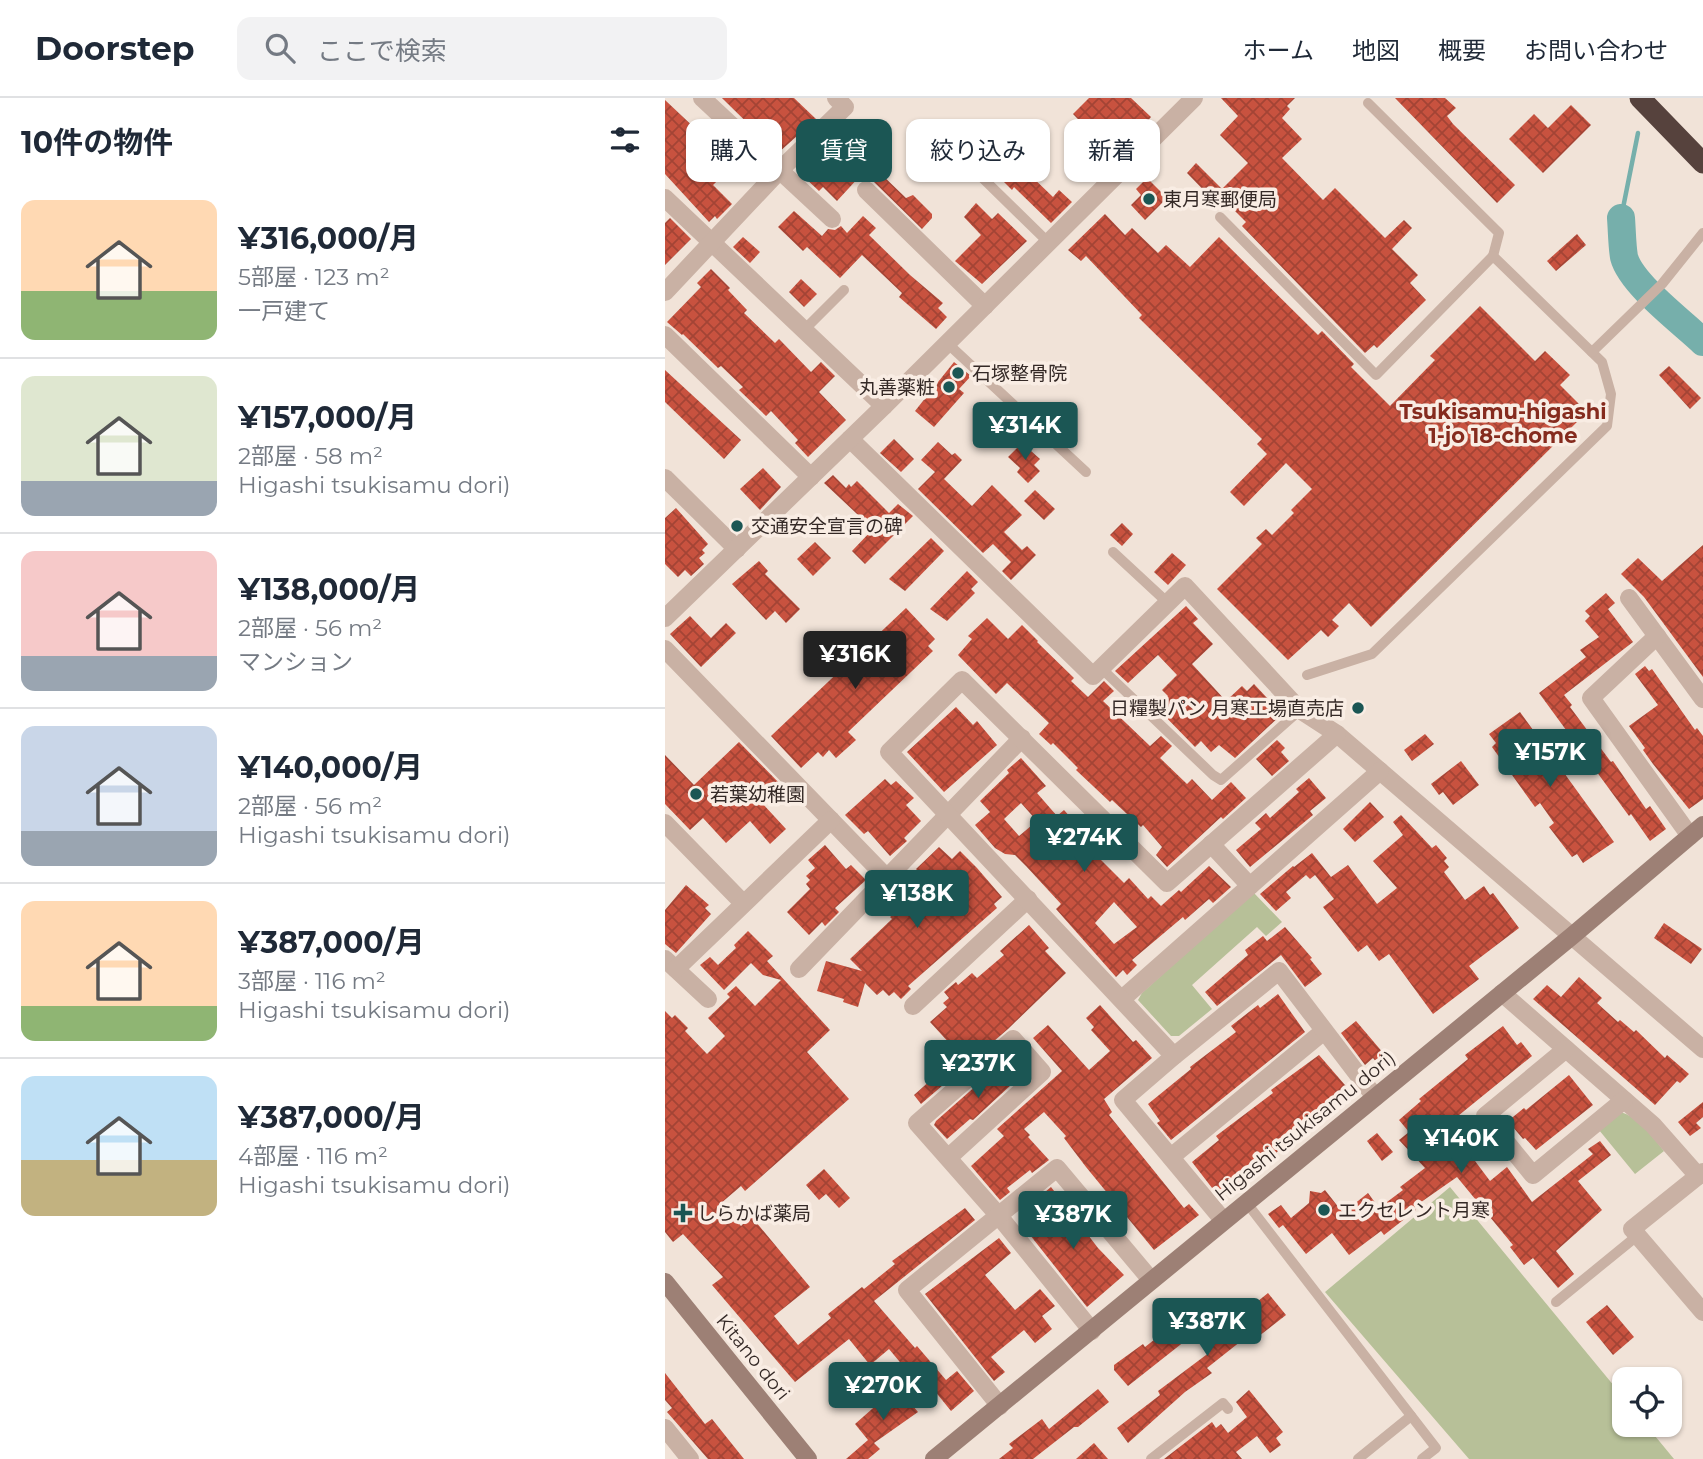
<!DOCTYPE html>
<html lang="ja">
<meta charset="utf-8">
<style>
body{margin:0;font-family:Montserrat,"Noto Sans JP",sans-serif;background:#f2f2f3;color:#1f2937;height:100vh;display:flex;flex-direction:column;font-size:26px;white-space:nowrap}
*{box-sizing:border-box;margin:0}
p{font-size:23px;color:#747a83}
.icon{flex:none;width:38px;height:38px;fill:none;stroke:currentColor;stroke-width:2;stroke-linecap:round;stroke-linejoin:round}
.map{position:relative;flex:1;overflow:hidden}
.side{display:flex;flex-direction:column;background:#fff;width:665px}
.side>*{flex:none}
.top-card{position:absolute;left:21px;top:21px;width:665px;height:63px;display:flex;gap:14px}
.controls{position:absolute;left:947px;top:1269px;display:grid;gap:14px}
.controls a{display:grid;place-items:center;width:70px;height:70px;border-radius:14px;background:#fff;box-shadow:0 2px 5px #0004;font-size:35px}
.price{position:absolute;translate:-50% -60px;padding:0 16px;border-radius:7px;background:#1b5654;color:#fff;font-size:23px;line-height:46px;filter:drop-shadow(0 2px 4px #0008)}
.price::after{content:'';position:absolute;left:50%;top:42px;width:21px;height:16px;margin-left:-10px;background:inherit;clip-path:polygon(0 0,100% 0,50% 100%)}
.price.active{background:#222;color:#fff}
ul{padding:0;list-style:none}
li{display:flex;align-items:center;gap:21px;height:175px;padding:0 21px}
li+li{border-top:2px solid #e0e1e3}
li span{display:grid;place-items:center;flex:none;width:196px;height:140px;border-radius:14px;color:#555}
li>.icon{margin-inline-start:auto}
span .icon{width:84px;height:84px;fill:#fffc;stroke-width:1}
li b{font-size:30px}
h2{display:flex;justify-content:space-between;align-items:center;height:84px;padding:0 21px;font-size:30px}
.pill{padding:0 24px;border-radius:14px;background:#fff;box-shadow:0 2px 5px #0004;font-size:24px;line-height:63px}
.pill.active{background:#1b5654;color:#fff}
header{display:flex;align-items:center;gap:42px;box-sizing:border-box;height:98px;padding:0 35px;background:#fff;border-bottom:2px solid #e0e1e3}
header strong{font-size:33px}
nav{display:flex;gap:38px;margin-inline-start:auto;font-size:24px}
.search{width:490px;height:63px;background:#f2f2f3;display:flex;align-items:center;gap:18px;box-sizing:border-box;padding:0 24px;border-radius:14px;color:#747a83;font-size:26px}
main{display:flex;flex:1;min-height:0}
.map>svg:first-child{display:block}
</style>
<header>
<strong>Doorstep</strong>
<div class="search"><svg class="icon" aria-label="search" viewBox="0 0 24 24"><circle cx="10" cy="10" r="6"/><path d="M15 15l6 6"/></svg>ここで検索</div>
<nav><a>ホーム</a><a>地図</a><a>概要</a><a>お問い合わせ</a></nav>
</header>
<main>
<section class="side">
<h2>10件の物件<svg class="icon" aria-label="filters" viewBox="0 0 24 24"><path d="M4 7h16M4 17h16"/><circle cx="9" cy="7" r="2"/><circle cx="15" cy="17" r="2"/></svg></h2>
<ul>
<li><span style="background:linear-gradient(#ffd9b3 65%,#8fb573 0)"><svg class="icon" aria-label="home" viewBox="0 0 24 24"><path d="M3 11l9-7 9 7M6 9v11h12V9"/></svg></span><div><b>¥316,000/月</b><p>5部屋 · 123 m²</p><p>一戸建て</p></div></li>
<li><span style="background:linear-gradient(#dfe7d0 75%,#9aa5b1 0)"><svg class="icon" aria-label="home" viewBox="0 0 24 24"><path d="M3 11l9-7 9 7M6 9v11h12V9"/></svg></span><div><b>¥157,000/月</b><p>2部屋 · 58 m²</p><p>Higashi tsukisamu dori)</p></div></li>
<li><span style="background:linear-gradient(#f6c9c9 75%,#9aa5b1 0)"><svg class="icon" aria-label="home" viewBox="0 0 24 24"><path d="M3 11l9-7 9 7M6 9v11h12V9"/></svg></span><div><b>¥138,000/月</b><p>2部屋 · 56 m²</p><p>マンション</p></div></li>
<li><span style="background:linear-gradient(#c9d6e8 75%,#9aa5b1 0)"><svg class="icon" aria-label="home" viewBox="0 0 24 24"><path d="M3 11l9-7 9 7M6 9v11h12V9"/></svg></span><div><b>¥140,000/月</b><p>2部屋 · 56 m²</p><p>Higashi tsukisamu dori)</p></div></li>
<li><span style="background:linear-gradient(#ffd9b3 75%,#8fb573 0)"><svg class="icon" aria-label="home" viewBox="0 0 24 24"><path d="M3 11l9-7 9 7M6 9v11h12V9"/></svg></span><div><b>¥387,000/月</b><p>3部屋 · 116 m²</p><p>Higashi tsukisamu dori)</p></div></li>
<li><span style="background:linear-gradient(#bfe0f5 60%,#c2b280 0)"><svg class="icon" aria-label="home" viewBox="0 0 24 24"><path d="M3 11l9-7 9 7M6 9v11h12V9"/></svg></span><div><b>¥387,000/月</b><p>4部屋 · 116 m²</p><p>Higashi tsukisamu dori)</p></div></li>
</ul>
</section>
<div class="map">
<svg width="1038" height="1361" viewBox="0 0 1038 1361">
<defs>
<pattern id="building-cross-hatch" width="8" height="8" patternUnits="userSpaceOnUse" patternTransform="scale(1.75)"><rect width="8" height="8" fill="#c8523f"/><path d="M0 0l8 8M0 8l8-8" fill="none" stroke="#a34435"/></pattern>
</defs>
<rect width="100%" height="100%" fill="#f1e3d8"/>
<g fill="#b7c098">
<polygon points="588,794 617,824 601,838 592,829 527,887 547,911 514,938 506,938 473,902 477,895"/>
<path d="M955 1014C973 1018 988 1039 999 1053L970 1076 934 1032Z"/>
<polygon points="785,1089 959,1300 959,1326 981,1327 1009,1361 804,1361 660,1194"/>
</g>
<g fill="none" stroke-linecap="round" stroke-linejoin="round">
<polyline stroke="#76afab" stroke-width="4.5" points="956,120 973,35"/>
<path stroke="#76afab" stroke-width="28" d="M956 120C957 133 957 147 959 159 966 186 1017 224 1038 244"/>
</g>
<g fill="url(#building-cross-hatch)" fill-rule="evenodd">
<polygon points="57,0 129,0 151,21 113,55"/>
<polygon points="424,0 466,0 486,19 470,38 468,36 448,57 408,16"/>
<polygon points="556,0 630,0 622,8 625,11 617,20 637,41 617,60 658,102 670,90 720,140 739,122 747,130 727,151 753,177 745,185 761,202 712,250 709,247 700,255 577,128 581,124 559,102 553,107 522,75 531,65 557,91 583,65 555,37 573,18"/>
<polygon points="730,0 780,0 791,10 782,18 788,26 850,87 832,105"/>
<polygon points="0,2 53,52 64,40 80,56 48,87 67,106 52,121 50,118 44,124 0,76"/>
<polygon points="906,7 926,27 878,75 844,41 869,16 883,30"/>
<polygon points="266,23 289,44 278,55 256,34"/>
<polygon points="335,36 351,52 348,55 366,72 363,75 388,99 394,92 407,104 386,125 349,89 347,92 325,70 335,55 326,46"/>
<polygon points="167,37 181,50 188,41 218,69 214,74 241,100 248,97 267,116 267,120 257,131 209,84 195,78 172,103 158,89 154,93 139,79 165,51 159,46"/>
<polygon points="482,80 502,100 480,122 466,107 476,97 471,91"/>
<polygon points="311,105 327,121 333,115 362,143 317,186 290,163 316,137 299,119"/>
<polygon points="129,113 157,138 163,131 170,132 176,128 182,135 198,118 211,130 204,137 245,177 278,205 273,210 282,219 271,231 234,199 237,195 197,157 175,180 142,149 138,153 113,129"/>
<polygon points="440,116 460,137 467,130 493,155 501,147 525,169 554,139 653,237 657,233 689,266 686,269 725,308 770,262 765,258 815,208 870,263 880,253 905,277 895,287 922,314 706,529 684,505 667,522 674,528 663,539 656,532 623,562 552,491 597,446 591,440 601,431 607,437 629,415 626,412 647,391 621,365 579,408 565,394 602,356 592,346 597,341 474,220 477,217 421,158 416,163 403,152"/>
<polygon points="5,120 26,141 0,167 0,125"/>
<polygon points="912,136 921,147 891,173 882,163"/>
<polygon points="78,139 95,154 85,165 68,149"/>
<polygon points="46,171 65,190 63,192 82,212 79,215 110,245 114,241 146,274 156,264 170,278 154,294 181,322 143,359 130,345 133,342 106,313 101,318 74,292 78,289 56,268 53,270 18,236 17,237 2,224 36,189 32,185"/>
<polygon points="136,181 152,196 139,209 124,194"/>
<polygon points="289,264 306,278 294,291 299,295 269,329 250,313"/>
<polygon points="1004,268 1036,300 1025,311 994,277"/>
<polygon points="0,272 76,342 59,361 0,304"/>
<polygon points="229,341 249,361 236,374 215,355"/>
<polygon points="273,344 287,357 290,355 297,362 279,381 307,408 327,387 357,417 339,434 357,452 362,448 371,457 346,482 337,473 346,464 328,446 318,455 253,391 270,374 256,362"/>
<polygon points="357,345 375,361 369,367 375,373 363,385 352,374 355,370 343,359"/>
<polygon points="98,370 116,389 95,412 75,391"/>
<polygon points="168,377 181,390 184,386 186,389 192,383 224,415 233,406 248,418 200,466 187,453 208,431 159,385"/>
<polygon points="370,392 390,411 379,422 359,403"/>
<polygon points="11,410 43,446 37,452 40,455 34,460 39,466 26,478 20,472 13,479 0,466 0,420"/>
<polygon points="457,425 468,436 457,448 445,437"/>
<polygon points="266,440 279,453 240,493 224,481"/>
<polygon points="150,444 166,460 148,478 132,461"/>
<polygon points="1038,447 1038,579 979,499 956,476 973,460 997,483"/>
<polygon points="507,455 521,467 503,487 489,474"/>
<polygon points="94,463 103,473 100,476 135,511 121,525 110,513 101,522 67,486"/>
<polygon points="302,473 313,484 306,491 310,495 282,523 265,511"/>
<polygon points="941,495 950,505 943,511 968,544 899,597 907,607 905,609 946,664 948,663 981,711 985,708 1001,731 985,743 966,716 964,718 874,595 921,559 915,552 934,539 920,523 925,518 920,513"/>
<polygon points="521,508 533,521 528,525 548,546 527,566 561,603 577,588 582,593 589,586 617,616 570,660 554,647 546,654 536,643 530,649 491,609 503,598 497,592 512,577 493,557 463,585 450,573"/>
<polygon points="241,510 270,541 263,548 268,553 183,634 191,642 171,660 164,652 158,659 153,654 136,670 106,638"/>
<polygon points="25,518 46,540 61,525 71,535 36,569 5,536"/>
<polygon points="322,520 343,541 357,527 373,543 372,544 409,580 406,583 423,599 439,583 449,593 438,603 485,648 496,638 507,648 495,660 522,686 527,681 547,702 566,684 581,700 558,721 556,719 502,769 491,757 497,749 478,727 476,729 447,702 445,704 411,672 413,670 388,645 386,647 374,636 384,625 342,585 331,596 293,557 307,541 303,538"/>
<polygon points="980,568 984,573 987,571 1030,632 1032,630 1038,638 1038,701 1024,711 988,666 978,652 980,650 964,628 993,607 970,576"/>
<polygon points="291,609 308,627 312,623 332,647 279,694 242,654"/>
<polygon points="855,614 949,744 918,765 912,756 907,759 884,729 889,725 875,705 870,709 827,649 831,645 824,636"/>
<polygon points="760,636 769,646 747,663 739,652"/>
<polygon points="612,642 620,650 616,654 624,663 607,678 591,661"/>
<polygon points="74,644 116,687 97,705 121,731 105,746 85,723 61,745 38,720 25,732 0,706 0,657 29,687"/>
<path d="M356 660 381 688 372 695 392 718 399 712 413 728 409 732 430 756 459 785 464 780 483 801 486 798 496 808 514 792 516 794 544 768 566 789 548 805 544 801 520 822 518 819 467 862 472 867 462 877 458 872 451 879 391 811 396 806 361 768 350 757 340 756 330 750 310 727 325 714 315 703 344 675 342 672ZM356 705 372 723 354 738 339 721ZM449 804 472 829 449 846 430 825Z"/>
<polygon points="796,663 814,687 788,707 778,694 774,697 766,686"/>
<polygon points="644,680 661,700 645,713 648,717 585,769 571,752 596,731 590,725 601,715 605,720 634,694 631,691"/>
<polygon points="220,681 226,687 231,683 249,700 241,707 256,723 239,740 242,743 225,758 203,733 199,736 180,717"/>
<polygon points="705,704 719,719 690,744 678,731"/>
<polygon points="736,717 767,750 771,747 782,760 779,763 784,769 779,774 800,802 819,788 825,797 828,795 854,830 804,868 814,881 768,916 724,856 714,863 702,847 693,854 658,809 669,801 650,777 645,781 641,777 621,794 626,800 611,813 595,796 628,768 629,769 647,755 666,779 683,767 712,806 732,790 708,763 738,737 728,724"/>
<polygon points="160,747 181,771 186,767 201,782 170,810 174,814 160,828 157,824 144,837 122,814 145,791 141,786 145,782 141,778 150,770 143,762"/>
<polygon points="274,749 287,761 295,753 312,770 337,799 329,806 332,810 243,888 246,891 236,901 229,894 224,898 218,892 212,897 200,885 193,909 178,904 179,901 152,893 161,863 197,873 185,861 227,821 225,819 238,807 235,804 260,781 251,771"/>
<polygon points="21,787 44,807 40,810 46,816 11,855 0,846 0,812"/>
<polygon points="999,825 1037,851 1026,866 989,840"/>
<polygon points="364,827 384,850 380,853 401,875 343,931 256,1006 249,997 267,981 263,977 287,956 283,952 287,948 265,924 282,909 278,905 284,900 279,894 291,884 293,887 307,875 312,880 339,857 335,853"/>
<polygon points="620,829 647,860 645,861 657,876 640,889 616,857 552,908 540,894 583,857 580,852 598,838 602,843"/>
<polygon points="83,833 108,858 102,863 165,932 142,954 184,1001 80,1093 76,1088 55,1106 76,1128 86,1118 145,1189 109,1218 133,1247 166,1220 163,1216 187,1197 197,1189 199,1191 230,1166 227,1163 300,1110 310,1122 209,1203 250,1250 252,1248 281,1282 292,1273 309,1293 286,1313 256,1276 249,1281 224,1251 205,1267 184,1241 130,1284 47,1187 58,1179 18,1136 8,1144 0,1134 0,913 7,920 10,917 23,930 20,933 42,956 60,938 43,920 65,899 62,896 71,888 90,908 116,882 98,877 86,865 59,892 35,867 45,859 53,867 71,850 69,847"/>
<polygon points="914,879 937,900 932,905 953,924 955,922 969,934 971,932 1000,960 1002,957 1024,976 1015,985 1012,983 990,1007 868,901 882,887 896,899"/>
<polygon points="613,896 640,934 506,1042 492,1025 495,1023 483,1006 526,971 525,969 571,934 566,928 593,907 595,910"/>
<polygon points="435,907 468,944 471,942 487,960 439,1001 447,1014 444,1017 519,1110 524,1106 534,1117 489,1152 421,1069 399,1040 401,1038 379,1014 359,1031 365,1037 363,1039 384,1062 367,1075 365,1072 342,1090 345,1094 335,1102 306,1068 339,1038 332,1031 397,973 368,940 383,927 424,972 445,953 426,932 429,929 421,920"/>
<polygon points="691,923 725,963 716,970 708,960 700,967 676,935"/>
<polygon points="838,928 852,947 856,944 867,958 788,1022 816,1058 810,1063 825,1083 842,1069 867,1104 928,1056 923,1051 935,1043 946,1057 913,1083 937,1112 891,1153 909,1176 893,1190 868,1160 859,1167 845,1149 848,1147 792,1079 749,1109 751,1112 719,1137 716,1133 684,1157 667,1135 641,1156 618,1127 614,1130 603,1116 616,1107 626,1120 644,1105 645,1093 656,1095 660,1092 678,1115 703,1095 714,1110 738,1092 735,1089 760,1070 734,1042 744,1034 734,1022 756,1003 754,1001 803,961 800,957"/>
<polygon points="654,957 686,994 637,1028 639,1030 602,1063 597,1056 570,1077 575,1083 554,1099 527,1064 554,1042 551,1038 608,995 606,992"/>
<polygon points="347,962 358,976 308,1022 305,1021 282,1041 269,1027 271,1023 321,979 324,982"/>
<polygon points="904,977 928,1007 871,1052 860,1040 858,1041 843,1023 859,1010 861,1012"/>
<polygon points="1038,1004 1038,1019 1031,1025 1036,1030 1025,1038 1013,1024"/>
<polygon points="712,1035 728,1054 717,1063 702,1043"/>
<polygon points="159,1071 185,1100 174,1110 161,1096 154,1102 141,1087"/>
<polygon points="386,1089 433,1150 459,1177 422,1209 365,1137 384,1122 368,1104"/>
<polygon points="334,1140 346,1155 320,1177 350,1212 375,1191 390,1208 377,1218 387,1231 370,1245 359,1232 326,1259 340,1274 329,1283 260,1196"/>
<polygon points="603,1195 621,1217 594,1238 590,1232 542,1270 547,1275 520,1294 463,1345 452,1330 495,1297 493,1293 545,1254 532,1238 565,1211 572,1220"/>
<polygon points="942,1207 969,1239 948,1257 921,1224"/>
<polygon points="508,1227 520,1243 463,1288 449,1272 449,1267 478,1246 480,1249"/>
<polygon points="0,1275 40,1326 47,1321 79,1361 43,1361 2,1314 7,1310 0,1302"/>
<polygon points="232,1289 253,1314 209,1345 215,1351 203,1361 181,1361 203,1342 190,1326"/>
<polygon points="433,1291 444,1304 413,1329 409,1329 368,1361 334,1361 348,1350 344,1346 377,1321 384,1331"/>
<polygon points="584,1292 618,1334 611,1340 616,1347 605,1355 592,1338 571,1354 577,1361 499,1361 547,1324 551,1330 556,1326 563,1335 582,1319 571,1304"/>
<polygon points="429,1345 443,1361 411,1361"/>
</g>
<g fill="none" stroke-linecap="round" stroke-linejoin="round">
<g stroke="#c9b1a4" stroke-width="10">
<polyline points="703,5 834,135 828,158"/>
<polyline points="294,57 384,145"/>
<polyline points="555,119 711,277 828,158 937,264 946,296 942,328 707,556 642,577"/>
<polyline points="139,232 179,192"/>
<polyline points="282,245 421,374"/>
<polyline points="927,254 997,186 1038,135"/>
<polyline points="448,454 503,505"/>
<polyline points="436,570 548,677 556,682 635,612"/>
<polyline points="581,1104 771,1350 757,1361"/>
<polyline points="891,1204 972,1138"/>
<polyline points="486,1361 558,1305 563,1311"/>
<polyline points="693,1361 746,1318"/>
</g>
<g stroke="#c9b1a4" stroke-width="18">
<polyline points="37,0 167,121"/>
<polyline points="201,92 320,208"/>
<polyline points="0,100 219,308"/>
<polyline points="0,194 114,73 180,9 171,0"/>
<polyline points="0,237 146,379"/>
<polyline points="185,341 428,578 520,488 635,612 672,636 1038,951"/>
<polyline points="0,380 72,451"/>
<polyline points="964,500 1038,601"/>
<polyline points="0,520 219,308 529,0"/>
<polyline points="992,538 926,600 1025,738"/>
<polyline points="0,551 223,781"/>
<polyline points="0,725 78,805"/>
<polyline points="546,746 585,788"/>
<polyline points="0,861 43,901"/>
<polyline points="11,871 166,722"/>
<polyline points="134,871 357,640"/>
<polyline points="837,895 988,1027 1033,1078"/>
<polyline points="457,901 715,673"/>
<polyline points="248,908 363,801"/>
<polyline points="901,951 820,1018 868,1077 959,1002"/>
<polyline points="509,958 224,654 297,582 502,785 672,636"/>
<polyline points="284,1059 377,974 348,941 252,1025 334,1118 427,1233"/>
<polyline points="506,1059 659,933"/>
<polyline points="1038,1074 967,1131 1038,1214"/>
<polyline points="558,1122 458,1002 509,958 614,873 710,999"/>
<polyline points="335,1308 242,1192 392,1070 486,1182"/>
<polyline points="0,1330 25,1361"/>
</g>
<g stroke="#9d8075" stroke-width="18">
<polyline points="0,1184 143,1361"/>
<polyline points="269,1361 907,838 1038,727"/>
</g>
<polyline stroke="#56423d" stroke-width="21" points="975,0 1038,65"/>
</g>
<g fill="#1b5654" stroke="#f9ede4" stroke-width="2.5">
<circle cx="484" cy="101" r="7"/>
<circle cx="293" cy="275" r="7"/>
<circle cx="284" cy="289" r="7"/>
<circle cx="72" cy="428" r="7"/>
<circle cx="693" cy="610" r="7"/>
<circle cx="31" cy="696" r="7"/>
<circle cx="659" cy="1112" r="7"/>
<path d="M14.5 1104.5h7v7h7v7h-7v7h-7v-7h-7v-7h7z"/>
</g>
<g text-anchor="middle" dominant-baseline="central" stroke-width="7" stroke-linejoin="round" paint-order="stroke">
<g font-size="19" fill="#342926" stroke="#f9ede4" text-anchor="start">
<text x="498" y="101">東月寒郵便局</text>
<text x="307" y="275">石塚整骨院</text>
<text x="270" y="289" text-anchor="end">丸善薬粧</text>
<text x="86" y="428">交通安全宣言の碑</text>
<text x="679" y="610" text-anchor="end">日糧製パン 月寒工場直売店</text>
<text x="45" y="696">若葉幼稚園</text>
<text x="673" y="1112">エクセレント月寒</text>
<text x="32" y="1115">しらかば薬局</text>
</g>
<g font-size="19" fill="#342926" stroke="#f9ede4">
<text transform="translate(640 1028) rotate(-39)">Higashi tsukisamu dori)</text>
<text transform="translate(88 1259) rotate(51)">Kitano dori</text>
</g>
<g font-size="21" font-weight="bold" fill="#852b1e" stroke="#f9ede4">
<text x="838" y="313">Tsukisamu-higashi<tspan x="838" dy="24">1-jo 18-chome</tspan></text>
</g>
</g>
</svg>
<div class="controls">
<a><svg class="icon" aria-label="locate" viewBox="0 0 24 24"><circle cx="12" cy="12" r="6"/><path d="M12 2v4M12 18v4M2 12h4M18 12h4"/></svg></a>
</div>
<b class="price" style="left:360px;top:364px">¥314K</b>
<b class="price active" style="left:190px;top:593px">¥316K</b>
<b class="price" style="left:885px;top:691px">¥157K</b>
<b class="price" style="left:419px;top:776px">¥274K</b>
<b class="price" style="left:252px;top:832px">¥138K</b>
<b class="price" style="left:313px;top:1002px">¥237K</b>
<b class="price" style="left:796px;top:1077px">¥140K</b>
<b class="price" style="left:408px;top:1153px">¥387K</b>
<b class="price" style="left:542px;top:1260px">¥387K</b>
<b class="price" style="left:218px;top:1324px">¥270K</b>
<div class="top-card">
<a class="pill">購入</a>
<a class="pill active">賃貸</a>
<a class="pill">絞り込み</a>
<a class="pill">新着</a>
</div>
</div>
</main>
